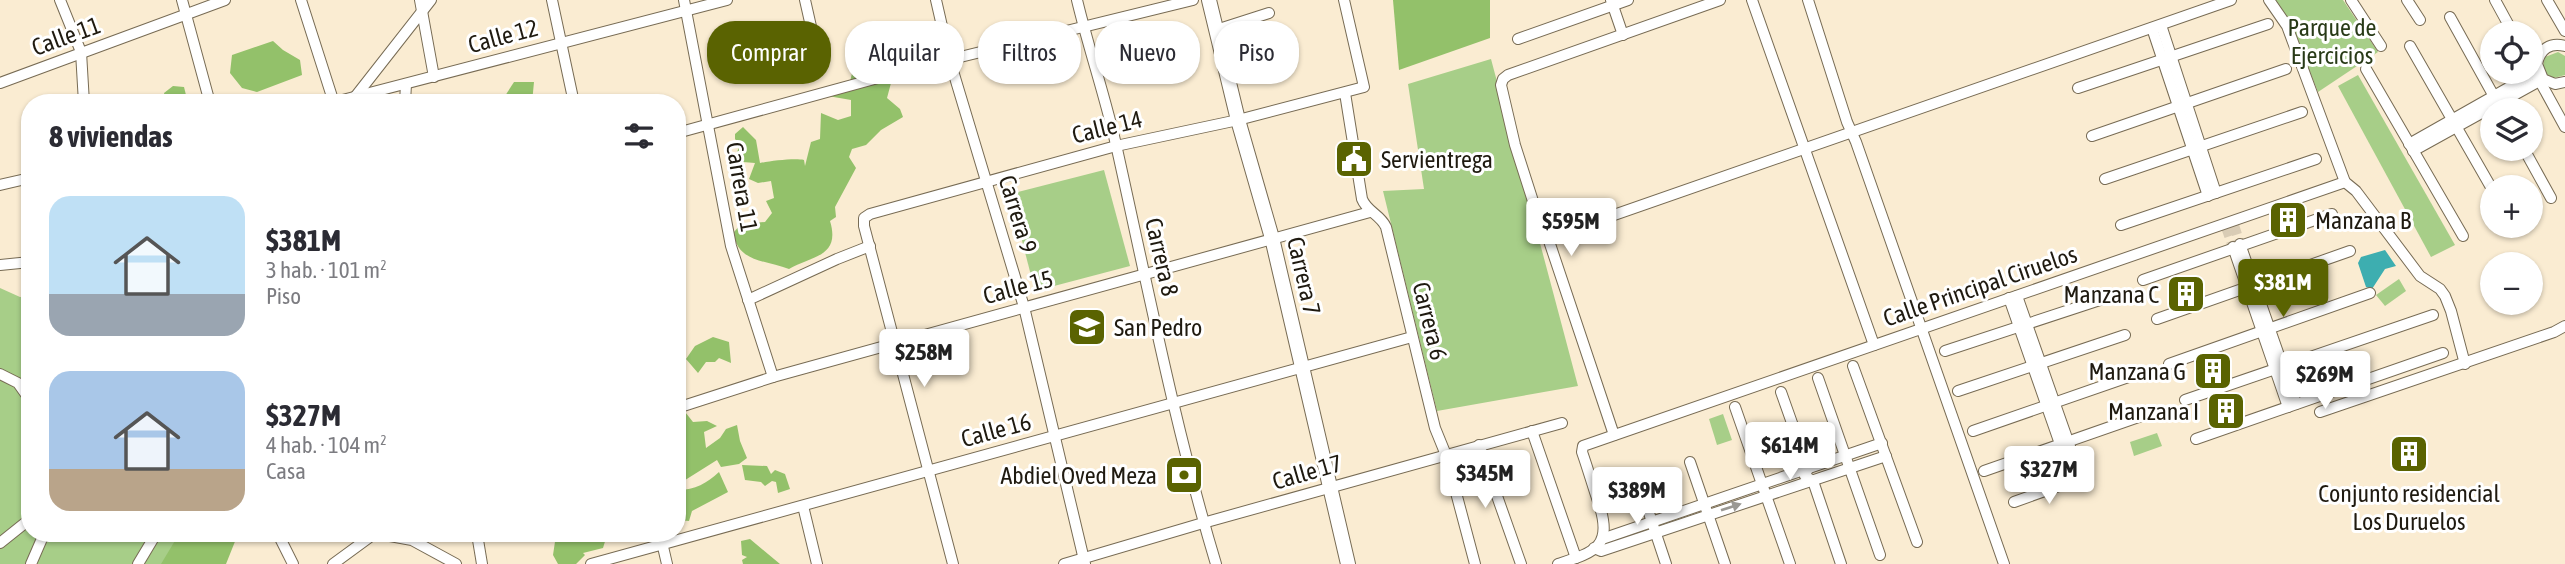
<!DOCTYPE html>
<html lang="es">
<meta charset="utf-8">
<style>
body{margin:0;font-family:"Asap Condensed",sans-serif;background:#f2f2f3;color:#2b2b33;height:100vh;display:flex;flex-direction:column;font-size:26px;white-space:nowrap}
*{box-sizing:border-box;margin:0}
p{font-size:23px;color:#7c7c81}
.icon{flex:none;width:38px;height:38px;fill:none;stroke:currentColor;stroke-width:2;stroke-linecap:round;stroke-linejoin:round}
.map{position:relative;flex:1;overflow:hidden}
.panel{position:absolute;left:21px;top:94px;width:665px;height:448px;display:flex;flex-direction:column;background:#fff;border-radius:28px;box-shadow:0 2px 5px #0004}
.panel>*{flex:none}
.banner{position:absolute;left:707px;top:21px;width:665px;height:63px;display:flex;gap:14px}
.tools{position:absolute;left:2480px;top:21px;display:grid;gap:14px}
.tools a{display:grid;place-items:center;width:63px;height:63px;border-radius:50%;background:#fff;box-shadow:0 2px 5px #0004;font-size:35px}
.price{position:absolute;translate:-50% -60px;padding:0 16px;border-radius:7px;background:#fff;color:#222;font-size:23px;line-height:46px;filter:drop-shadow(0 2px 4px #0008)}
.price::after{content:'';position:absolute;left:50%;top:42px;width:21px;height:16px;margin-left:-10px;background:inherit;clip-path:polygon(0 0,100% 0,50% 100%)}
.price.selected{background:#5a6301;color:#fff}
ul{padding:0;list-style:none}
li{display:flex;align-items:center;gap:21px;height:175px;padding:0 28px}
li span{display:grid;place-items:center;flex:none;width:196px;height:140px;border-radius:21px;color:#555}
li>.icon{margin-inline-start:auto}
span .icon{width:84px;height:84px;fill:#fffc;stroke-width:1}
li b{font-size:30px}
h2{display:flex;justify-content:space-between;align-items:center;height:84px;padding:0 28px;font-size:30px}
.tag{padding:0 24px;border-radius:28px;background:#fff;box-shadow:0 2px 5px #0004;font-size:24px;line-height:63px}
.tag.selected{background:#5a6301;color:#fff}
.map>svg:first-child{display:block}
</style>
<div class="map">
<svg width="2565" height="564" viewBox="0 0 2565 564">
<rect width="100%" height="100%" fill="#faecd2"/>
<g fill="#a7ce88">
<polygon points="2275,0 2343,0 2378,52 2318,92 2290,22"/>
<polygon points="2558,52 2565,56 2565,75 2554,78 2546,74 2543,66 2545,57"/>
<polygon points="1491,59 1578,386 1437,411 1383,191 1424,189 1408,84"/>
<polygon points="2358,75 2455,245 2431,257 2338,86"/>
<polygon points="1104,170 1130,266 1035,291 1010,194"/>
<polygon points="2399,279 2406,291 2385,306 2376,295"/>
<polygon points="0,288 20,297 30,296 30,534 210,534 189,564 0,564"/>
<polygon points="1723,414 1732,440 1717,445 1709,419"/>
<polygon points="2157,433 2162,446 2134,456 2130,442"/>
</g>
<g fill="#93c16a">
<polygon points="1393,0 1490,0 1490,38 1399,70"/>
<path d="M880 33 895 68 887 98 900 109 903 117 881 130 866 145 852 149 849 157 856 168 835 207 836 217 830 221C841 257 811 256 789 269 765 260 736 262 734 232L741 224 765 222 772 213 766 201 774 198 771 181 758 183 749 179 755 163 743 162 737 152 740 145 735 139V134L743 127 756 140 760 163C771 161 794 158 804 160L805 166 811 142 820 139 821 113 838 120 851 116V100L828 96 849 86 854 65 852 44Z"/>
<polygon points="273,41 283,50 300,60 302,75 257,92 242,88 230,73 232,55"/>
<polygon points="514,82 534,82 532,103 523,103 505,96"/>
<polygon points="173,86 184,87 188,103 166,103 164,93"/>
<polygon points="713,337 729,342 731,363 719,358 715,362 706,362 698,373 686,359 695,346"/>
<path d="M678 403 693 422 707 421 717 426 704 432 706 448 720 438 726 429 737 425 740 441 747 458 739 464 721 467 717 460 682 482 678 490C695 490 707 483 719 472L728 492 692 511 689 521 677 520Z"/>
<polygon points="742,465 767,466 771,474 775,470 785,474 790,489 778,493 776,482 772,481 765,486 761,482 745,480"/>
<polygon points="179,534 238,534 226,564 161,564"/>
<polygon points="553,534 605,534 607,535 603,548 583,553 585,555 576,564 558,564 553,555 556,535"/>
<polygon points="750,539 780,564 743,564 742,560 747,557 742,555 741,541"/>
</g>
<polygon fill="#3daeb0" points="2385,250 2396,266 2385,269 2372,289 2366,287 2358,263 2361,257"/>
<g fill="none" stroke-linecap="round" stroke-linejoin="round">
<g stroke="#d9ccb5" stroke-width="10" stroke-dasharray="10 5" stroke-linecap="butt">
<polyline points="2234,225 2240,244"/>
<polyline points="2226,227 2233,247"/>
</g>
<defs>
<g id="minor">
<polyline points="60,0 81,52 84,103"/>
<polyline points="182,0 210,103"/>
<polyline points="301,0 334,103"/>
<polyline points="420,0 434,77"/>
<polyline points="552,0 574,103"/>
<polyline points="684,0 731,246 773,377"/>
<polyline points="805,0 817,53"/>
<polyline points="936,0 950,61 1024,307 1085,564"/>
<path d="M1077 0C1089 50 1106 99 1117 149 1148 288 1175 428 1216 564"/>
<polyline points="1611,0 1623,35"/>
<polyline points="1752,0 1874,345"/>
<polyline points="1808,0 1847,122 1856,142 2004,564"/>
<polyline points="2269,0 2287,26 2345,182 2356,191 2420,276 2440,289 2445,296 2451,311 2465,364"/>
<polyline points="2351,0 2381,46"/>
<polyline points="2407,0 2420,20"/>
<polyline points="2495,0 2513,33"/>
<polyline points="2547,0 2565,31"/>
<polyline points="2450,17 2496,100"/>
<polyline points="2161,25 2216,193"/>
<polyline points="2152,28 2208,196"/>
<polyline points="1216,30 1269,13"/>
<polyline points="1518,39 1628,0"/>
<polyline points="2410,46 2492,189"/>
<path d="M2565 46C2550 42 2540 49 2537 64L2543 79 2555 84 2565 82"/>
<polyline points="2366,69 2463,236"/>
<polyline points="2537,76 2565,127"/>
<polyline points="0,83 225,0"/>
<polyline points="2078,88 2268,24"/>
<path d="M1345 93 1362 199C1367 212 1380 214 1386 227L1435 428 1446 455 1475 564"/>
<polyline points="355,97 431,0"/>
<polyline points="331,103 727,0"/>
<polyline points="405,103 406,84"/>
<polyline points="677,133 907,70 1193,0"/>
<polyline points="2092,136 2286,69"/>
<polyline points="2409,144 2538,71"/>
<polyline points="2524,149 2551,198"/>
<polyline points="2413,151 2543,79"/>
<polyline points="2105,179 2302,112"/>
<polyline points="0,185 30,178"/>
<polyline points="2121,225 2316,159"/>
<polyline points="1548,238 2231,0"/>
<polyline points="2240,244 2296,404"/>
<polyline points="2233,247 2288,407"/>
<polyline points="0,265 30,262"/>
<polyline points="2143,280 2332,214"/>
<polyline points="2009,298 2073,481"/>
<polyline points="748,300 837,259 870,246"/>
<polyline points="2157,319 2350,251"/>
<polyline points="1945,351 2109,297"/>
<polyline points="2169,364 2370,293"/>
<polyline points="1853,366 1917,542"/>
<polyline points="0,374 18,383 30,400"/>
<polyline points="1818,378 1880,555"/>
<polyline points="1958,391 2125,335"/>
<polyline points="1781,392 1808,468 1805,476 1813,481 1841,564"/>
<polyline points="2185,400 2433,315"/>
<polyline points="1735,407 1790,564"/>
<polyline points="677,408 773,377 1370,212"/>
<polyline points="2320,412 2554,332 2565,326"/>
<polyline points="1532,431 1576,558"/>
<polyline points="1973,431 2140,373"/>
<polyline points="1614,435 1548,238 1540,223 1515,145 1501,85 1503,79 1508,75 1720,0"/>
<polyline points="2196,439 2443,353"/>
<polyline points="1479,445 1521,564"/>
<polyline points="1690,462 1725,564"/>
<polyline points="1984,471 2150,413"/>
<polyline points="1638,480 1666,564"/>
<polyline points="2014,502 2081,478 2017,296"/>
<polyline points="803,506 817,564"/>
<polyline points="278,534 293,564"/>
<polyline points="379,534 412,540 456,564"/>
<polyline points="477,534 482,564"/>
<polyline points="660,534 667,564"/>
<polyline points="1602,539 1882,443"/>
<polyline points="0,543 30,519"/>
<polyline points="1594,548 1601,551 1886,456"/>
<polyline points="31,564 44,534"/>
<polyline points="138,564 156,534"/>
<polyline points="333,564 374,534"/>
<polyline points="591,564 1412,337"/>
<polyline points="953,564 864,226 864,218 870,214 1116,146 1238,120 1364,87 1344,0"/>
<polyline points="1064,564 1203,523 1562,423"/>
<path d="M1558 564C1595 552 1613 547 1599 504 1593 487 1588 469 1582 452L1583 446 2345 182"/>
</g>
<polyline id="tertiary" points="1209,0 1238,120 1272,238 1348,564"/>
</defs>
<use href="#minor" stroke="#776b54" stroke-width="12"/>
<use href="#tertiary" stroke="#776b54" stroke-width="16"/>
<use href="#minor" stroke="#fff" stroke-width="10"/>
<use href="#tertiary" stroke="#fff" stroke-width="14"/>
</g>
<defs><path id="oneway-solid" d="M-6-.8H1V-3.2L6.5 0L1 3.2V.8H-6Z" transform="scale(1.75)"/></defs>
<use fill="#9a9893" href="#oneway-solid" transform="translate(1731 507) rotate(-18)"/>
<defs>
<symbol id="civic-square" viewBox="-11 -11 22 22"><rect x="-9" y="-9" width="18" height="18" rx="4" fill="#5a6301" stroke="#fff"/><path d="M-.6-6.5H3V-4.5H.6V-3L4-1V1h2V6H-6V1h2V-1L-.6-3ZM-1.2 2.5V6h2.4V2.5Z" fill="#fff"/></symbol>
<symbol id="building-square" viewBox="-11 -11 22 22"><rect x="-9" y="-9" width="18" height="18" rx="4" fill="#5a6301" stroke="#fff"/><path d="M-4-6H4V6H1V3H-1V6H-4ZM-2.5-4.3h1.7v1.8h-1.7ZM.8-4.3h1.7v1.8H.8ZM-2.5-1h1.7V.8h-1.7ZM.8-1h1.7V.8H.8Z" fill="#fff"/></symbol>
<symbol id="school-square" viewBox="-11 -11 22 22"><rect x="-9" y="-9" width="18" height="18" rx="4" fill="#5a6301" stroke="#fff"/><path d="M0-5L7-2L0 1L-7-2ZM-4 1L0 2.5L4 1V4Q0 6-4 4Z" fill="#fff"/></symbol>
<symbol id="bank-square" viewBox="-11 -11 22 22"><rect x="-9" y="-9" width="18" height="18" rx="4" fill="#5a6301" stroke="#fff"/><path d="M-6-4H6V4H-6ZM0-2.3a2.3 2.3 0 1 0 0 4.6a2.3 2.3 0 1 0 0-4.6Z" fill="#fff"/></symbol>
</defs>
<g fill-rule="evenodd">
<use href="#civic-square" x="1332" y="137" width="44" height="44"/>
<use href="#building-square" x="2266" y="198" width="44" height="44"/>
<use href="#building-square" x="2164" y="272" width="44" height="44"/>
<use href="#school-square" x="1065" y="305" width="44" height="44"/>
<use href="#building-square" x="2191" y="349" width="44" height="44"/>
<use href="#building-square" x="2204" y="389" width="44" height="44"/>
<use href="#building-square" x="2387" y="432" width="44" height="44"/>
<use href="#bank-square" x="1162" y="453" width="44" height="44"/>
</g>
<g text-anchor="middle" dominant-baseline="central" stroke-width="6" stroke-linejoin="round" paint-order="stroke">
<g font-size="24" fill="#283a17" stroke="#fff">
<text x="2332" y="27">Parque de<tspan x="2332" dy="28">Ejercicios</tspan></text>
</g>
<g font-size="24" fill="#1f1a10" stroke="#fff">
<text transform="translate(66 36) rotate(-20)">Calle 11</text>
<text transform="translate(503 36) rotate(-15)">Calle 12</text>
<text transform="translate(1107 127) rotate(-14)">Calle 14</text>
<text transform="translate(742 187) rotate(80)">Carrera 11</text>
<text transform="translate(1018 214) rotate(73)">Carrera 9</text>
<text transform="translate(1162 257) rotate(77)">Carrera 8</text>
<text transform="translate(1304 276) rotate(77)">Carrera 7</text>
<text transform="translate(1980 286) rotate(-19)">Calle Principal Ciruelos</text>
<text transform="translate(1018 287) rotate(-15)">Calle 15</text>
<text transform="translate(1430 321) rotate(76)">Carrera 6</text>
<text transform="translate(996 430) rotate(-15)">Calle 16</text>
<text transform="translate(1307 472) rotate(-16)">Calle 17</text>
</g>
<g font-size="24" fill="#1f1a10" stroke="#fff" text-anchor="end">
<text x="1381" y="159" text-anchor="start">Servientrega</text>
<text x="2315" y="220" text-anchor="start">Manzana B</text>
<text x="2159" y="294">Manzana C</text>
<text x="1114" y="327" text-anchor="start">San Pedro</text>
<text x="2186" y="371">Manzana G</text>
<text x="2199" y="411">Manzana I</text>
<text x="1157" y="475">Abdiel Oved Meza</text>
<text x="2409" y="493" text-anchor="middle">Conjunto residencial<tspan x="2409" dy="28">Los Duruelos</tspan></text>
</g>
</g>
</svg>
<div class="tools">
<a><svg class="icon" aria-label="locate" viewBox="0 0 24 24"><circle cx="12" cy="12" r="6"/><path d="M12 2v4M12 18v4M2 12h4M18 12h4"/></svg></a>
<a><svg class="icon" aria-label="layers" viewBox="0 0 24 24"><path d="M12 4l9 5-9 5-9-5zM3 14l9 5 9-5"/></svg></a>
<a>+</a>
<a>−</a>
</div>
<b class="price" style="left:1571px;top:258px">$595M</b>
<b class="price selected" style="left:2283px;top:319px">$381M</b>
<b class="price" style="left:924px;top:389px">$258M</b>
<b class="price" style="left:2325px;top:411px">$269M</b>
<b class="price" style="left:1790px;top:482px">$614M</b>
<b class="price" style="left:2049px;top:506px">$327M</b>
<b class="price" style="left:1485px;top:510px">$345M</b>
<b class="price" style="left:1637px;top:527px">$389M</b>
<div class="banner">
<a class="tag selected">Comprar</a>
<a class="tag">Alquilar</a>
<a class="tag">Filtros</a>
<a class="tag">Nuevo</a>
<a class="tag">Piso</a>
</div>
<section class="panel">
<h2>8 viviendas<svg class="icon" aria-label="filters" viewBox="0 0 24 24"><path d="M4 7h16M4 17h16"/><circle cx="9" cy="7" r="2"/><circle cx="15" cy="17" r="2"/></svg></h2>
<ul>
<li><span style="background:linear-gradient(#bfe0f5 70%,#9aa5b1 0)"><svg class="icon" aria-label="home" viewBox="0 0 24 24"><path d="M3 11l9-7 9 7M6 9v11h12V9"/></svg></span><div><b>$381M</b><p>3 hab. · 101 m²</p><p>Piso</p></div></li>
<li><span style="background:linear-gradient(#a9c7e8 70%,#b9a48a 0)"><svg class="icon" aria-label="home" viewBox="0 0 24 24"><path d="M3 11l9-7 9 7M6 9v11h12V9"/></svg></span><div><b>$327M</b><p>4 hab. · 104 m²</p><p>Casa</p></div></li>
</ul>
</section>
</div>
